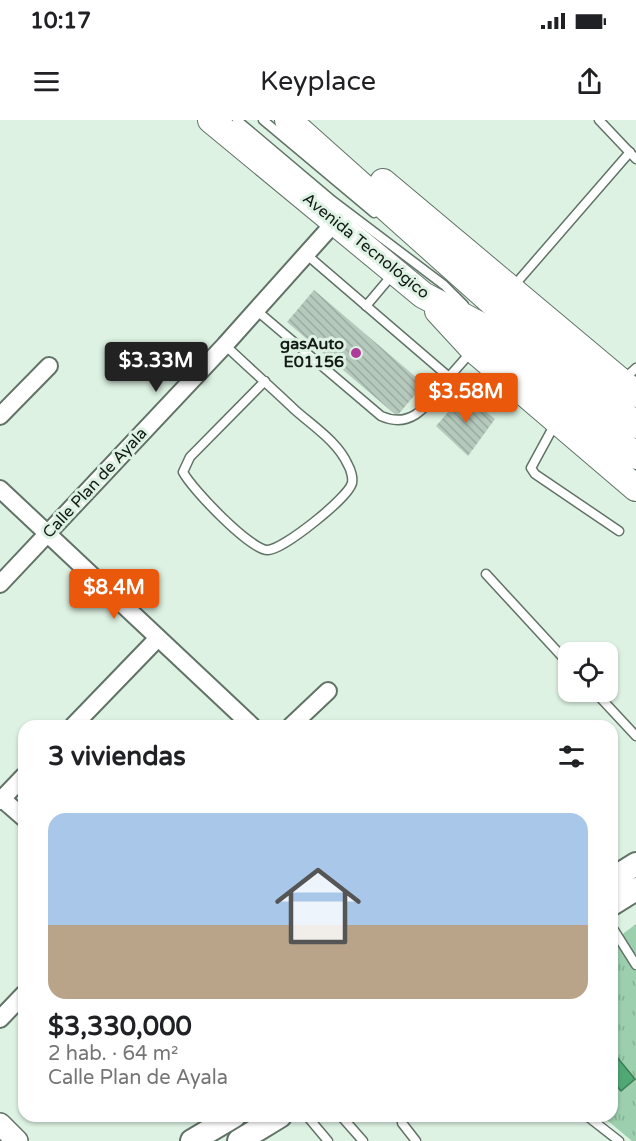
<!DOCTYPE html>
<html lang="es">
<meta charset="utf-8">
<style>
body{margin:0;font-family:"Varela Round",sans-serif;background:#f6f6f6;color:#202124;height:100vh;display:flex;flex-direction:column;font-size:22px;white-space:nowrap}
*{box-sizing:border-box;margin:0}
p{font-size:20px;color:#757577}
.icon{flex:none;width:33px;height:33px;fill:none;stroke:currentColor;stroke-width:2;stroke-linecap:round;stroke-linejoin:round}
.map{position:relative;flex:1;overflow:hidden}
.drawer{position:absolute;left:18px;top:600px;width:600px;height:402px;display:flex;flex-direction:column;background:#fff;border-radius:18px;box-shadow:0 2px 4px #0004}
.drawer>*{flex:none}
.tools{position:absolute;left:558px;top:522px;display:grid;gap:12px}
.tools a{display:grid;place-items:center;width:60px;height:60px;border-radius:12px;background:#fff;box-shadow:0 2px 4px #0004;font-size:30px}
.price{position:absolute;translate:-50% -51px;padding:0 14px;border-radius:6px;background:#ea580c;color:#fff;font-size:20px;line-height:39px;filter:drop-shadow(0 2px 3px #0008)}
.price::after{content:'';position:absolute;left:50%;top:36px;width:18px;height:14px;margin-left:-9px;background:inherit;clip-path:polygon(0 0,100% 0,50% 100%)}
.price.on{background:#222;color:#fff}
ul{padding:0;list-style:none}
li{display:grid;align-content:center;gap:12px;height:318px;padding:0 30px}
li span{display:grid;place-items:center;height:186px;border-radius:18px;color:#555}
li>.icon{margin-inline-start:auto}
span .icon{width:108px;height:108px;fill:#fffc;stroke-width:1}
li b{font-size:26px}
h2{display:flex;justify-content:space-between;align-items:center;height:72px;padding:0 30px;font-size:26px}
.status{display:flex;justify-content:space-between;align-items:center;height:42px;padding:0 30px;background:#fff;direction:ltr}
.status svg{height:16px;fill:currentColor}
header{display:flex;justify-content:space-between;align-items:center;height:78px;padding:0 30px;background:#fff;font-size:27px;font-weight:600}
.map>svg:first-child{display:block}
</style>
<div class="status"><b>10:17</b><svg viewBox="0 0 49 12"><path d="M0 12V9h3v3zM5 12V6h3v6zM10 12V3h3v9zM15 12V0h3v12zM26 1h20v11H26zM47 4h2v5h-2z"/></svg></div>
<header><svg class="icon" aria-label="menu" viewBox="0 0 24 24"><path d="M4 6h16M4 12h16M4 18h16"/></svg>Keyplace<svg class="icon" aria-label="share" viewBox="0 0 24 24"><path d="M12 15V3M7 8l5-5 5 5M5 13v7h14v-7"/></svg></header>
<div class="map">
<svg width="636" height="1021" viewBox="0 0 636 1021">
<defs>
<pattern id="park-tufts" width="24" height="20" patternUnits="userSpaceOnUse" patternTransform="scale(1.5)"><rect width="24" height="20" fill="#9ccfae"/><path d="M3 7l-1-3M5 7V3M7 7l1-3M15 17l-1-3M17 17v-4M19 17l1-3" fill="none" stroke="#86b195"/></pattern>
<pattern id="building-back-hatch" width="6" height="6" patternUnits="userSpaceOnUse" patternTransform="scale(1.5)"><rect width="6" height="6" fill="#b5c9bc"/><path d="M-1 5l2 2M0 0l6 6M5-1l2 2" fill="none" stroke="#9baca1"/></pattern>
</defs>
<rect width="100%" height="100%" fill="#ddf2e3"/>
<polygon fill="url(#park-tufts)" points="636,804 636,1021 632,1021 602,996 612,996 612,822"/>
<polygon fill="#50a975" stroke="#3e7e58" stroke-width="1.5" points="612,931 635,959 621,971 612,960"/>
<g fill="url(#building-back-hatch)">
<polygon points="314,170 424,264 397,296 287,202"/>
<polygon points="464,274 495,299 468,336 436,306"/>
</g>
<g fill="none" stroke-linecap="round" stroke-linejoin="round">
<defs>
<g id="service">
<polyline points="237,0 333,81 444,165 464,185"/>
<polyline points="263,0 374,93"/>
<polyline points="599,0 636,39"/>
<polyline points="512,168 630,32"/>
<polyline points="366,186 393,154"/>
<path d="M256 190 381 296C415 311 430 280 449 257L307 135"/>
<path d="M225 225C248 247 272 268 295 290 313 306 338 322 348 345 351 350 353 358 352 363 348 378 284 429 268 430 251 431 191 368 183 352L190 337 265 261"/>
<polyline points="449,257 471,232"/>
<polyline points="624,259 636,248"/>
<polyline points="556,302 531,348 535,354 619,411"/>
<polyline points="486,454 568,543"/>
<polyline points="595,572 636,616"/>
<polyline points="612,807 636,845"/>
<polyline points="307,996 328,1021"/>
<polyline points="341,996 363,1021"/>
<polyline points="403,996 402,1003 416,1021"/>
<polyline points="587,996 619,1021"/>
</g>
<g id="minor">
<polyline points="0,296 49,246"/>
<polyline points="0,369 252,606"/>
<polyline points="0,464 225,225 335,102"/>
<polyline points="73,606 158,518"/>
<polyline points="291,606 328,571"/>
<polyline points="0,677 24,698"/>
<polyline points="0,681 24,656"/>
<polyline points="0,899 24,874"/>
</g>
<polyline id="tertiary" points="0,1004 17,1021"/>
<g id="secondary">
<polyline points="612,759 636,744"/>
<polyline points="612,784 636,769"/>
<polyline points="192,1021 234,996"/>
<polyline points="239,1021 280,996"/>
</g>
<g id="primary">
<polyline points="211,0 423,175 489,210 636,336"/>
<polyline points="288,0 503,192 636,305"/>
<polyline points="383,62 636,274"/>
<polyline points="438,191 473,229 636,368"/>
</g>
</defs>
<use href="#service" stroke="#617367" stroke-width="11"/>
<use href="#minor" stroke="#617367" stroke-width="20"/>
<use href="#tertiary" stroke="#617367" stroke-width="24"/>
<use href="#secondary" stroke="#617367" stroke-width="26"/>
<use href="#primary" stroke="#617367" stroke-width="28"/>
<use href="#service" stroke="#fff" stroke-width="8"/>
<use href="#minor" stroke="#fff" stroke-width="16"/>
<use href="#tertiary" stroke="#fff" stroke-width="21"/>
<use href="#secondary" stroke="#fff" stroke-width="22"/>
<use href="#primary" stroke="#fff" stroke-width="26"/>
</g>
<circle fill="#ae3d99" stroke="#ddf2e3" stroke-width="2" cx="356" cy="233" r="6"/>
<g text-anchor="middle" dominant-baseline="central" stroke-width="6" stroke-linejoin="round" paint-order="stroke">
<g font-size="16" fill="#131a15" stroke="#ddf2e3">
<text transform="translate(366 126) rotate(39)">Avenida Tecnológico</text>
<text transform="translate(95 363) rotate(-47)">Calle Plan de Ayala</text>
</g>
<g font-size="16" font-weight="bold" fill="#131a15" stroke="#ddf2e3" text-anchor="end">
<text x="344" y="224">gasAuto<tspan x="344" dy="18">E01156</tspan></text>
</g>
</g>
</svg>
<div class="tools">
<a><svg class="icon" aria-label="locate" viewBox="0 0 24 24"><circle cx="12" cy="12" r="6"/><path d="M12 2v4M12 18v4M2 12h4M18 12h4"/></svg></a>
</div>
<b class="price on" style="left:156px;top:273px">$3.33M</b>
<b class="price" style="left:466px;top:304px">$3.58M</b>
<b class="price" style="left:114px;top:500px">$8.4M</b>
<section class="drawer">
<h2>3 viviendas<svg class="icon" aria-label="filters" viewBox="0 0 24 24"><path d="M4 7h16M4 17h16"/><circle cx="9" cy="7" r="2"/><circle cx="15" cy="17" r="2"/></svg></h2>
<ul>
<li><span style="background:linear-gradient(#a9c7e8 60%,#b9a48a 0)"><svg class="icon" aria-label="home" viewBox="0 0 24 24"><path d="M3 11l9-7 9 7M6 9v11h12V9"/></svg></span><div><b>$3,330,000</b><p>2 hab. · 64 m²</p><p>Calle Plan de Ayala</p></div></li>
</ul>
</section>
</div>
